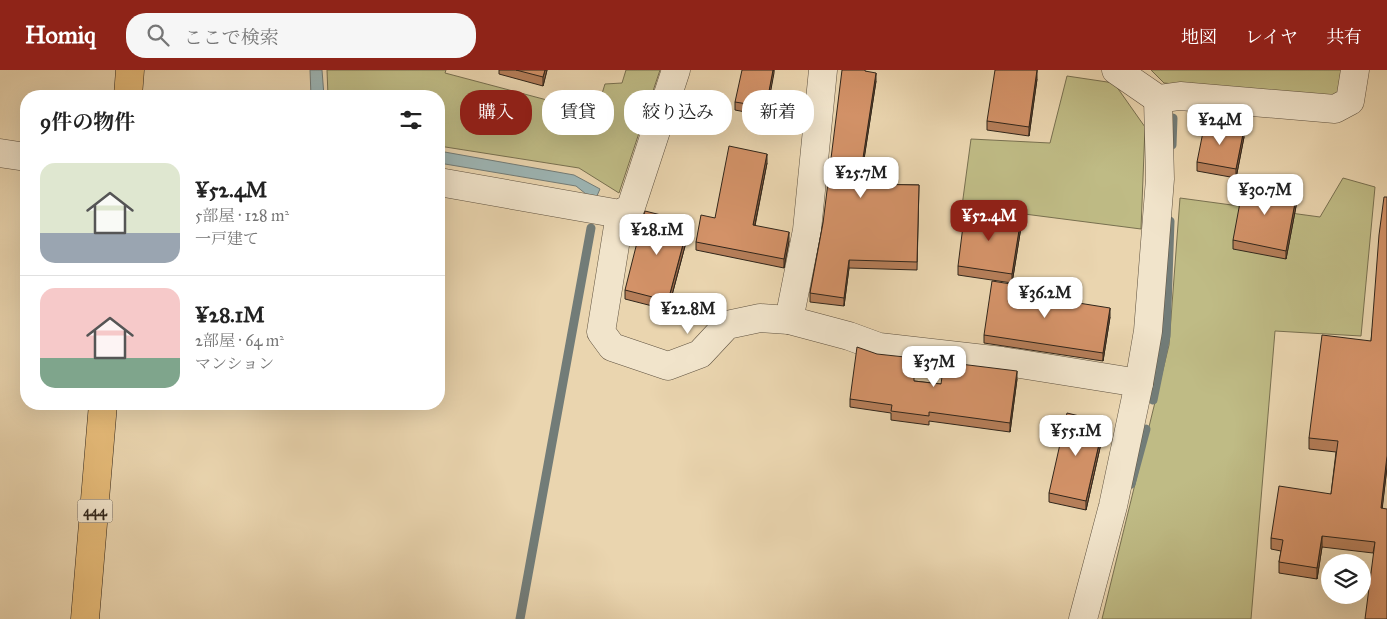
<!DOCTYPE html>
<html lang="ja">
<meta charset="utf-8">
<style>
body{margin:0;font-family:"IM FELL Great Primer","Noto Serif JP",serif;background:#f6f6f6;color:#222;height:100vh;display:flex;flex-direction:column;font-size:19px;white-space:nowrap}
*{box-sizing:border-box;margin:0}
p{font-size:16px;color:#767676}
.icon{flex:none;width:28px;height:28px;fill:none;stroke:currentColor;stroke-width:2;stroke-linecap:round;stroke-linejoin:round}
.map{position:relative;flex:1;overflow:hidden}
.panel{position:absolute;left:20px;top:20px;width:425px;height:320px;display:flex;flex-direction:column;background:#fff;border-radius:20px;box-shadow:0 5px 20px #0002}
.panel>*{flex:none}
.banner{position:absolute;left:460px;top:20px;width:475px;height:45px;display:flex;gap:10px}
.tools{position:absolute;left:1321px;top:484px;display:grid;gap:10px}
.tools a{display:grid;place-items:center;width:50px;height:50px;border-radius:50%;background:#fff;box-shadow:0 5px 20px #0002;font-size:25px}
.price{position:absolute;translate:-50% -42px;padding:0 11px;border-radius:10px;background:#fff;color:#222;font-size:16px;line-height:32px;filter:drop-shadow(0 1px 2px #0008)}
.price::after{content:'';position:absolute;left:50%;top:30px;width:15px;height:11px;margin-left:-8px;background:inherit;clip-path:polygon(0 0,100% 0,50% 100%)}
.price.active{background:#8f2418;color:#fff}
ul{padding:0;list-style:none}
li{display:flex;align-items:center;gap:15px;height:125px;padding:0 20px}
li+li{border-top:1px solid #e0e0e0}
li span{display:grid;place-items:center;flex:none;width:140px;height:100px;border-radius:15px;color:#555}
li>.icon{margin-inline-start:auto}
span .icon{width:60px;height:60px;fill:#fffc;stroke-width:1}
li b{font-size:21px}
h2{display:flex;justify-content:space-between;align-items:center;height:60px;padding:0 20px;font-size:21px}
.pill{padding:0 18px;border-radius:20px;background:#fff;box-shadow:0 5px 20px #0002;font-size:18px;line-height:45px}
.pill.active{background:#8f2418;color:#fff}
header{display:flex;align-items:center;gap:30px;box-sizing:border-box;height:70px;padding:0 25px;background:#8f2418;color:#fff}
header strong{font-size:24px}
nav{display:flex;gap:28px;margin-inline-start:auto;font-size:18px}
.search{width:350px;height:45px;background:#f6f6f6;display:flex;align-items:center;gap:12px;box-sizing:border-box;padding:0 18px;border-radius:20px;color:#767676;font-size:19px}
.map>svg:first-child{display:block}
</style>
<header>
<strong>Homiq</strong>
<div class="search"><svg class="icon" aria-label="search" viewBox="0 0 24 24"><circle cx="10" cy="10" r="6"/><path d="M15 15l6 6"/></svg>ここで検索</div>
<nav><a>地図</a><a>レイヤ</a><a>共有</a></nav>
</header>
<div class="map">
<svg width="1387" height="549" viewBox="0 0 1387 549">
<rect width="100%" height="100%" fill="#ead5af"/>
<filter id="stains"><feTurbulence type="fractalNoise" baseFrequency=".004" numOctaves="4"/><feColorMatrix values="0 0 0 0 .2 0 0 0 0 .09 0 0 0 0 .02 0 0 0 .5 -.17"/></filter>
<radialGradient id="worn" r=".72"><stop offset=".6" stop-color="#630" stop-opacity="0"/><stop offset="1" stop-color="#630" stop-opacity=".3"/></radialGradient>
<g fill="#bfbb85" stroke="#787050">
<polygon points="327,0 446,0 445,3 596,43 605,14 622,13 626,0 660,0 619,123 579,98 439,76 439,26 328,26"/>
<polygon points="1151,0 1345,0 1340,30 1164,13"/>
<polygon points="1067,6 1114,13 1145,57 1141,159 962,136 971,69 1050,73"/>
<polygon points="1343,108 1375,117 1361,266 1275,261 1251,549 1102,549 1169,275 1180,128 1320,147"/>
</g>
<g fill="#9db6b6" stroke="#727c78">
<polygon points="310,0 322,0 324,26 311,26"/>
<polygon points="439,81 574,105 600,119 596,128 591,128 576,116 439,93"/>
</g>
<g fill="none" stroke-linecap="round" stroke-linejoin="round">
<g stroke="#727c78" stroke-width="9">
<polyline points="1172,75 1173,48"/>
<polyline points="1153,330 1166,266 1170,151"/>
<polyline points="1131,414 1146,359"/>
<polyline points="520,549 591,158"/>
</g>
<defs>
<g id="minor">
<polyline points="1116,0 1158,29 1180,26 1335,39 1350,31 1355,0"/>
<polyline points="0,83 26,87"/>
<polyline points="439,112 620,144 631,137 676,0"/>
<polyline points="620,144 601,262 612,277 668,296 700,284 727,255 760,248 789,250 849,266 879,277 1002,291 1139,313"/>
<polyline points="789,250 807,160 823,0"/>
<polyline points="1083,549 1113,436 1139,313 1148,261 1160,109 1158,29"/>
</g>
<g id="trunk">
<polyline points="128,26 130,0"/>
<polyline points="85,549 103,334"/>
</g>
</defs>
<use href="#minor" stroke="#5f5240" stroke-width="29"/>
<use href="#trunk" stroke="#31261b" stroke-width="29"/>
<use href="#minor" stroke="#f1e4cb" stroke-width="28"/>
<use href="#trunk" stroke="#e5ba78" stroke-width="28"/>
</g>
<g fill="#b57e59" stroke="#31261b">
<polygon points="499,0 547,0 543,16 499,4"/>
<polygon points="774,0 766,46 735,40 735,32"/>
<polygon points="866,1 876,11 860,114 919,115 917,200 849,198 844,236 810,232 810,223 823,153"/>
<polygon points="1037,9 1029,66 987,60 987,51"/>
<polygon points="1244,67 1236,108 1197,101 1197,92"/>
<polygon points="767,93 755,156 789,171 784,198 696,180 696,172 715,148"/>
<polygon points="1387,127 1387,397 1382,438 1373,483 1322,477 1317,509 1279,503 1279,492 1281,481 1271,479 1271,468 1331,424 1336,382 1309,379 1309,368 1371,271"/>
<polygon points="1297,131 1286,189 1233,179 1233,170"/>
<polygon points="1021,157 1012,213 958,205 958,196"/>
<polygon points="689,161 668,240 625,229 625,220"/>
<polygon points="1048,229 1110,247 1103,291 984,273 984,265"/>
<polygon points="1017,309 1010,362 929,351 929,355 891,350 891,343 850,337 850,329 914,311 941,314"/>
<polygon points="1104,360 1086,440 1049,432 1049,423"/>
</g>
<g fill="#946649" stroke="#31261b">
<polygon points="545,0 547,0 543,16 543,7"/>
<polygon points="773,0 774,0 774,3 766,46 766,37"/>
<polygon points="1037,0 1037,9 1029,66 1029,57"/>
<polygon points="876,3 876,11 859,122 859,114"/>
<polygon points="1244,59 1244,67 1236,108 1236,99"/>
<polygon points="767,84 767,93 753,164 753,155"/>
<polygon points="1297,122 1297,131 1286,189 1286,181"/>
<polygon points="1021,148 1021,157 1012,213 1012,204"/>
<polygon points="689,152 689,161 668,240 668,231"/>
<polygon points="789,162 789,171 784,198 784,189"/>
<polygon points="849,190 849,198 844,236 844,228"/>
<polygon points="1110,238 1110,247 1103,291 1103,283"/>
<polygon points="1017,301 1017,309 1010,362 1010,353"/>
<polygon points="1104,352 1104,360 1086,440 1086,431"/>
<polygon points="1387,386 1387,397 1381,449 1381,438"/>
<polygon points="1322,466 1322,477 1317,509 1317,498"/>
</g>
<g fill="#d39268" stroke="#31261b">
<polygon points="516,0 545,0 543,7"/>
<polygon points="742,0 773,0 766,37 735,32"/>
<polygon points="842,0 865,0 865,1 876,3 859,114 919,115 917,192 849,190 844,228 810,223 823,153"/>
<polygon points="995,0 1037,0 1029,57 987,51"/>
<polygon points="1205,52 1244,59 1236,99 1197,92"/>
<polygon points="729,76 767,84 753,155 789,162 784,189 696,172 701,145 715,148"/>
<polygon points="1244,111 1297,122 1286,181 1233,170"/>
<polygon points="1384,127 1387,127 1387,386 1381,438 1387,439 1387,549 1365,549 1375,472 1322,466 1317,498 1279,492 1283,470 1271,468 1279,416 1331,424 1338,371 1309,368 1322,265 1371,271 1379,165"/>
<polygon points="965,140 1021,148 1012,204 958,196"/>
<polygon points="645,141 689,152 668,231 625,220"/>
<polygon points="992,211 1048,220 1047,228 1110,238 1103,283 984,265"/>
<polygon points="857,277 877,284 914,288 914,311 941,314 944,292 1017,301 1010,353 929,342 929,346 891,341 892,335 850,329"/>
<polygon points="1067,343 1104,352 1086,431 1049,423"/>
</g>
<g text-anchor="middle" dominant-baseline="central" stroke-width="4" stroke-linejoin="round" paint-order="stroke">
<rect fill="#f1e4cb" stroke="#6b5f50" stroke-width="1" x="77.5" y="429.5" width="35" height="23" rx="4"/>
<g font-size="14" font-weight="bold" fill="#31261b">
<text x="95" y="441">444</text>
</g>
</g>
<rect width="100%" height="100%" filter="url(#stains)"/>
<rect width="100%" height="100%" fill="url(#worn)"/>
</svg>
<div class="tools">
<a><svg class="icon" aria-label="layers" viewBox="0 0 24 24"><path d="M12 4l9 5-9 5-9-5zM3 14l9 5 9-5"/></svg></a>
</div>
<b class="price" style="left:1220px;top:76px">¥24M</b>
<b class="price" style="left:861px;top:129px">¥25.7M</b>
<b class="price" style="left:1265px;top:146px">¥30.7M</b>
<b class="price active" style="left:989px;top:172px">¥52.4M</b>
<b class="price" style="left:657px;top:186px">¥28.1M</b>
<b class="price" style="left:1045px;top:249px">¥36.2M</b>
<b class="price" style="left:688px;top:265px">¥22.8M</b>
<b class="price" style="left:934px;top:318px">¥37M</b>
<b class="price" style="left:1076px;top:387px">¥55.1M</b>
<div class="banner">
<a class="pill active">購入</a>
<a class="pill">賃貸</a>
<a class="pill">絞り込み</a>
<a class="pill">新着</a>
</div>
<section class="panel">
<h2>9件の物件<svg class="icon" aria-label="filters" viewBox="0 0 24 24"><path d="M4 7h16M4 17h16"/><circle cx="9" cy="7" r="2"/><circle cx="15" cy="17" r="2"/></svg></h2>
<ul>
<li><span style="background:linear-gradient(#dfe7d0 70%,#9aa5b1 0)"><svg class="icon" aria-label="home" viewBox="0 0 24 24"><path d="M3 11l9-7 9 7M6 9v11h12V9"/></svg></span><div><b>¥52.4M</b><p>5部屋 · 128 m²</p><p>一戸建て</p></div></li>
<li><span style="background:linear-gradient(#f6c9c9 70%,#7fa58c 0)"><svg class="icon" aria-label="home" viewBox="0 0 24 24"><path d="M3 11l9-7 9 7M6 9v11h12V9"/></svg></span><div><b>¥28.1M</b><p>2部屋 · 64 m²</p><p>マンション</p></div></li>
</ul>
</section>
</div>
